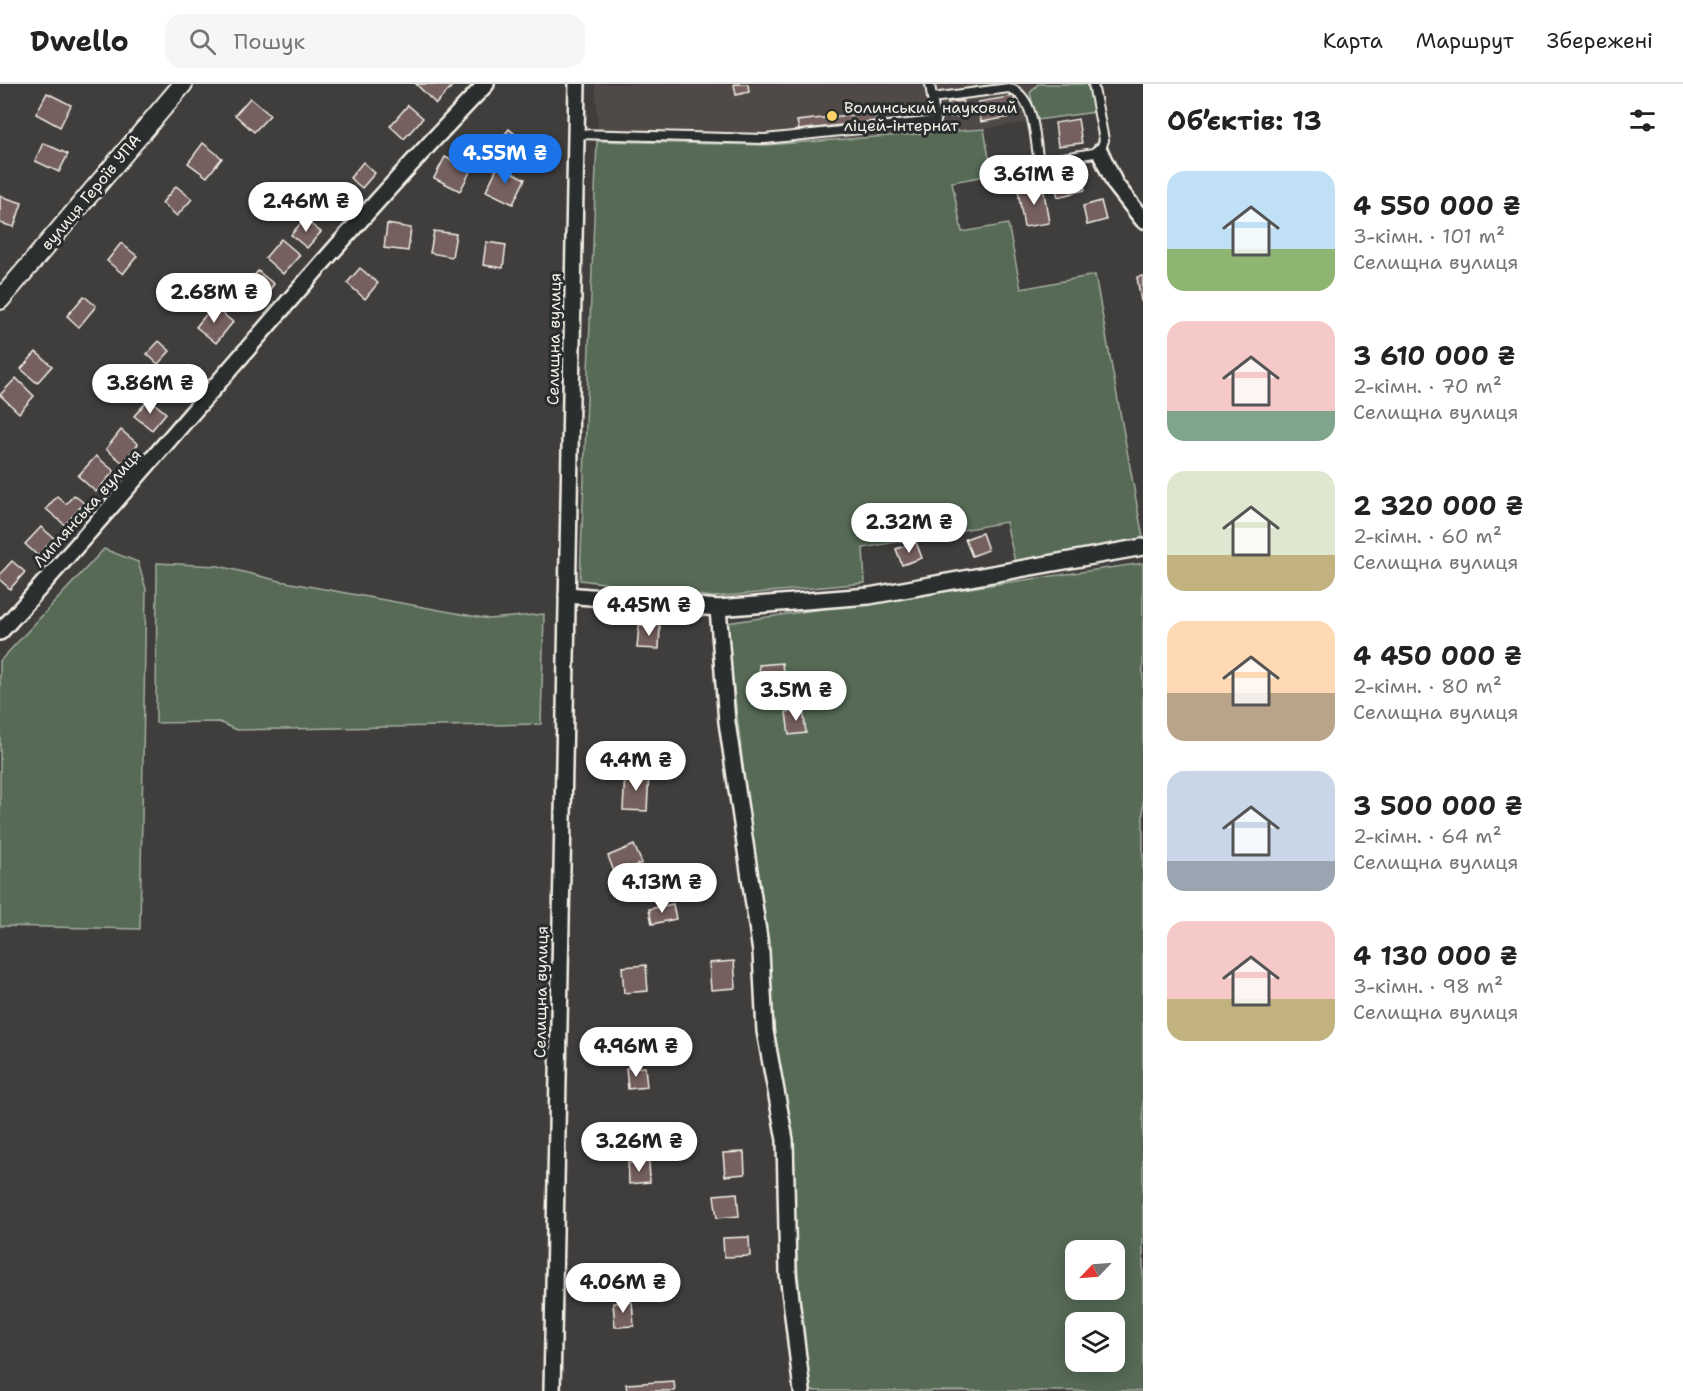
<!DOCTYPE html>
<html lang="uk">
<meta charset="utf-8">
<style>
body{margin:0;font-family:"Shantell Sans",sans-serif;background:#f6f6f6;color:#222;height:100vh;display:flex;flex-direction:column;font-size:22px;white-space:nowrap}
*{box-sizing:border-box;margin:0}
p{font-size:20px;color:#767676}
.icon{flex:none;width:33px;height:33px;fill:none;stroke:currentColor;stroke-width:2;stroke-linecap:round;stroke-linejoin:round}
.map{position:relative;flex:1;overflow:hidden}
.side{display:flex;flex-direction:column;background:#fff;width:540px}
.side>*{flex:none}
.needle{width:39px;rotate:245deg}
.fabs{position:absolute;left:1065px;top:1156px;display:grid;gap:12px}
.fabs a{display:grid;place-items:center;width:60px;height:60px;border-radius:12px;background:#fff;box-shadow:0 3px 15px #0003;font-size:30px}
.price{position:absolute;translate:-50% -51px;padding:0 14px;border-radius:21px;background:#fff;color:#222;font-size:20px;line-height:39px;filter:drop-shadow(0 2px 3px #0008)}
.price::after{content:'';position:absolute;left:50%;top:36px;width:18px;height:14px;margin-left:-9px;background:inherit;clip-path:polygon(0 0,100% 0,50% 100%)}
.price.selected{background:#1a73e8;color:#fff}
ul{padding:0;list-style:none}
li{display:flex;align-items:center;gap:18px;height:150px;padding:0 24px}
li span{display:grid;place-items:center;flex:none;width:168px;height:120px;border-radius:18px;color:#555}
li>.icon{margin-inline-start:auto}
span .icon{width:72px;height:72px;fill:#fffc;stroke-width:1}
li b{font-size:26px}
h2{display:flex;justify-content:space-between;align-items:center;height:72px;padding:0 24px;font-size:26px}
header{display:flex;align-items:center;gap:36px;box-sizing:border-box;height:84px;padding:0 30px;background:#fff;border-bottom:2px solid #e0e0e0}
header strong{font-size:28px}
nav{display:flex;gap:33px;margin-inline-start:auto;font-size:21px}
.search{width:420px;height:54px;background:#f6f6f6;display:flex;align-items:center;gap:15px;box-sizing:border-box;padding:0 21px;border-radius:18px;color:#767676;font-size:22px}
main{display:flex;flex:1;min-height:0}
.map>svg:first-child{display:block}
</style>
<header>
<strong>Dwello</strong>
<div class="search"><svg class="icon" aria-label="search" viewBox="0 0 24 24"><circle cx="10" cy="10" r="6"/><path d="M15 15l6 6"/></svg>Пошук</div>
<nav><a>Карта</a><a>Маршрут</a><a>Збережені</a></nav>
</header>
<main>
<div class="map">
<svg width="1143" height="1307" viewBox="0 0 1143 1307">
<rect width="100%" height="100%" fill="#403d3d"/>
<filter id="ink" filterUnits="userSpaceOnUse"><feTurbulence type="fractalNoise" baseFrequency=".0167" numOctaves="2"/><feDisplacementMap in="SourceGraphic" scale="12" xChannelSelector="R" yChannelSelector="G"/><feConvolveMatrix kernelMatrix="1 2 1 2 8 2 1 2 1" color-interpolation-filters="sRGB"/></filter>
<g filter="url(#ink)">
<polygon fill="#504847" points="595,0 1090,0 1095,28 984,45 765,61 599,57"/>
<g fill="#566b57" stroke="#a5aea0" stroke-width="1.5" fill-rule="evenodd">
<polygon points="1038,0 1090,0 1095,28 1037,36 1030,9"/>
<polygon points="984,45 992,91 952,98 962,148 1008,140 1021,205 1095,191 1143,454 1015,478 1006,438 863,464 865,499 713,513 580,496 597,57 765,61"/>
<polygon points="104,465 138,478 146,505 140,845 0,842 0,577"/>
<polygon points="157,479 219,482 280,497 489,535 544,530 541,640 237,646 219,638 156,639"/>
<path d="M1143 479V1307H807L788 1058 726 539ZM1076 1167H1114V1206H1076ZM1076 1239H1114V1278H1076Z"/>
</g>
<g fill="#74615f" stroke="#f4f1e8" stroke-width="1.5">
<polygon points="416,0 454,0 436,20"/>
<polygon points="734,0 748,0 749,8 736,11"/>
<polygon points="47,9 71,21 60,43 36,30"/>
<polygon points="1014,12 1017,32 981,38 978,18"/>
<polygon points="250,14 270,31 254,48 235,31"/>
<polygon points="963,17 964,32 949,33 948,18"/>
<polygon points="408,21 423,34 404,55 390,42"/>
<polygon points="875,28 876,37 799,46 797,37"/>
<polygon points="1078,35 1082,59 1058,62 1055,39"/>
<polygon points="509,45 521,55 504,75 493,65"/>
<polygon points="43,59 68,70 59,88 35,77"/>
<polygon points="203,59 222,74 207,93 188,79"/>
<polygon points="445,73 471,86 460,107 434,94"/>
<polygon points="363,78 375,89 362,104 350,94"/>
<polygon points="498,82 525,95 513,120 486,107"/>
<polygon points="1079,83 1085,106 1058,113 1052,89"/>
<polygon points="176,102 192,115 177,132 162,119"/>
<polygon points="1043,102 1049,139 1024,143 1018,106"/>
<polygon points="328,105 346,119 331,137 313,123"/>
<polygon points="0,112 22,119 14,143 0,139"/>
<polygon points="1101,117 1106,136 1087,141 1083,122"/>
<polygon points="304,135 321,148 307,164 291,151"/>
<polygon points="387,140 411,144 408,167 384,164"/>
<polygon points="434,147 456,150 452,173 430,169"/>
<polygon points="281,155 300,171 283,190 265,174"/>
<polygon points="486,158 506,161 503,184 483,181"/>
<polygon points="121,159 137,172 123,190 107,177"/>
<polygon points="360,184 378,199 365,215 347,199"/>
<polygon points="258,187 274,200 259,219 243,205"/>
<polygon points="1143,192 1143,217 1141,217 1137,193"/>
<polygon points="84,212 96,222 79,243 67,232"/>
<polygon points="213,222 233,238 216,259 196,243"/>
<polygon points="159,257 170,267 158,280 147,270"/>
<polygon points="36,268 52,282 37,299 21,285"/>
<polygon points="16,294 34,312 19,329 0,311"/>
<polygon points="149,315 166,329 152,346 134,332"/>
<polygon points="121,346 138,360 123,379 106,365"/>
<polygon points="96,372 114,387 96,408 78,392"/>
<polygon points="74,411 84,419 65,441 46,425 57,412 66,420"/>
<polygon points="41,443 54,454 38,472 25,460"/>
<polygon points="982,449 988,466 972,472 965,455"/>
<polygon points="916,458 922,474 902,481 896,465"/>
<polygon points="12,477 25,488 10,505 0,496 0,490"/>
<polygon points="639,541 660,542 659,565 637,564"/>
<polygon points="782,579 784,597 760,599 759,581"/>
<polygon points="803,625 806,649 789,651 786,628"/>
<polygon points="625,688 649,689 647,727 623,726"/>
<polygon points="634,761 642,779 615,790 608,772"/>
<polygon points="673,820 676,835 652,840 649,825"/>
<polygon points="734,877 736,904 711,906 709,879"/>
<polygon points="646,881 648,907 624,909 622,883"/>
<polygon points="645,983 647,1003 628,1005 626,984"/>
<polygon points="744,1068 745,1090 725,1092 723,1069"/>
<polygon points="649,1077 650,1098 629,1100 628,1079"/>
<polygon points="737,1109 739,1132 717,1134 714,1111"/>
<polygon points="749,1153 750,1172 724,1173 723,1154"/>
<polygon points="632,1218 634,1242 615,1243 613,1219"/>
<polygon points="674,1297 675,1307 627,1307 626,1300"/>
</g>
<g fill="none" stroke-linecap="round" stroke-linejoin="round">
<defs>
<g id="service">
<path d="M930 0 932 14 1009 4C1036 13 1034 54 1039 78L1100 68 1104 56 1093 0"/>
<polyline points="576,50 765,55 936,37 932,14"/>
</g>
<g id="minor">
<polyline points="1100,68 1115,100 1143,136"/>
<polyline points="567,511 718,524 869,512 1143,463"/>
<polyline points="718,524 727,638 761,868 765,947 785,1056 788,1190 802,1307"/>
<path d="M0 548C164 367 317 176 486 0"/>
<polyline points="552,1307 577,0"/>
</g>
<polyline id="tertiary" points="0,216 183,0"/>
</defs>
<use href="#service" stroke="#f4f1e8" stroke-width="12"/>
<use href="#minor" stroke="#f4f1e8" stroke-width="20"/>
<use href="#tertiary" stroke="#f4f1e8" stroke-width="22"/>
<use href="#service" stroke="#2a2d2e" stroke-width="8"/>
<use href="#minor" stroke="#2a2d2e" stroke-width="15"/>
<use href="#tertiary" stroke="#2a2d2e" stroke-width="18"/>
</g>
</g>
<circle fill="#ffd166" stroke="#2a2d2e" stroke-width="2" cx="832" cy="32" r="6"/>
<g text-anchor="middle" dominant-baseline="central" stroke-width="6" stroke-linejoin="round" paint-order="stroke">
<g font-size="16" fill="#f4f1e8" stroke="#2a2d2e" text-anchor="start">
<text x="844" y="23">Волинський науковий<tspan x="844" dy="18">ліцей-інтернат</tspan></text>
</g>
<g font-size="16" fill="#f4f1e8" stroke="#2a2d2e">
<text transform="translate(91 108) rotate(-50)">вулиця Героїв УПА</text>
<text transform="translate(554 255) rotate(-89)">Селищна вулиця</text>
<text transform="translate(87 424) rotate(-48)">Липлянська вулиця</text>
<text transform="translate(541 908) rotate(-89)">Селищна вулиця</text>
</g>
</g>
</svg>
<div class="fabs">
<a><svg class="needle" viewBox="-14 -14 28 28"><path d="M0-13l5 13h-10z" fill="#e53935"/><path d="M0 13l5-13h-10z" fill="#767676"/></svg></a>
<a><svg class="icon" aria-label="layers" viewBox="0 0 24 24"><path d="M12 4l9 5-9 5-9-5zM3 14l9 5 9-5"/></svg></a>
</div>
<b class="price selected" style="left:505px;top:101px">4.55M ₴</b>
<b class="price" style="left:1034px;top:122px">3.61M ₴</b>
<b class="price" style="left:306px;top:149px">2.46M ₴</b>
<b class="price" style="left:214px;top:240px">2.68M ₴</b>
<b class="price" style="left:150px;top:331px">3.86M ₴</b>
<b class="price" style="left:909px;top:470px">2.32M ₴</b>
<b class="price" style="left:649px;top:553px">4.45M ₴</b>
<b class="price" style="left:796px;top:638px">3.5M ₴</b>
<b class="price" style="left:636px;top:708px">4.4M ₴</b>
<b class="price" style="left:662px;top:830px">4.13M ₴</b>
<b class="price" style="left:636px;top:994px">4.96M ₴</b>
<b class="price" style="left:639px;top:1089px">3.26M ₴</b>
<b class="price" style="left:623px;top:1230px">4.06M ₴</b>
</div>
<section class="side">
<h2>Об’єктів: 13<svg class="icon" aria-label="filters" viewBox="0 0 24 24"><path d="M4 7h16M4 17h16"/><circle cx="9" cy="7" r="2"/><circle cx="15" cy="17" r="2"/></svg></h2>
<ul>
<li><span style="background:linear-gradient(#bfe0f5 65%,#8fb573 0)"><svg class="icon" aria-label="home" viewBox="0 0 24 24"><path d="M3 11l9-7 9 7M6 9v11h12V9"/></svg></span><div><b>4 550 000 ₴</b><p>3-кімн. · 101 m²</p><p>Селищна вулиця</p></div></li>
<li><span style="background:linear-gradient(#f6c9c9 75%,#7fa58c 0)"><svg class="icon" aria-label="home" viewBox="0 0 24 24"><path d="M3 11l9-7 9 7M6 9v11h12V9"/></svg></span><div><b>3 610 000 ₴</b><p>2-кімн. · 70 m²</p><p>Селищна вулиця</p></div></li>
<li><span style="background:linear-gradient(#dfe7d0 70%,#c2b280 0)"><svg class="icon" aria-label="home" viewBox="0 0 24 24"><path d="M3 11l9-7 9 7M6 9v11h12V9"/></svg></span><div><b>2 320 000 ₴</b><p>2-кімн. · 60 m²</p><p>Селищна вулиця</p></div></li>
<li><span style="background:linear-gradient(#ffd9b3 60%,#b9a48a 0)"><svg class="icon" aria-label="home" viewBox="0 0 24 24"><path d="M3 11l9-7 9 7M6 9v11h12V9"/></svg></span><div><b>4 450 000 ₴</b><p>2-кімн. · 80 m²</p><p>Селищна вулиця</p></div></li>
<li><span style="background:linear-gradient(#c9d6e8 75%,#9aa5b1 0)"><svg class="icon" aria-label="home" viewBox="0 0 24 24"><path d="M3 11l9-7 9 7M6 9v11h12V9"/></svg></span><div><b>3 500 000 ₴</b><p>2-кімн. · 64 m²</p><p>Селищна вулиця</p></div></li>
<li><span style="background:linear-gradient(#f6c9c9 65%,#c2b280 0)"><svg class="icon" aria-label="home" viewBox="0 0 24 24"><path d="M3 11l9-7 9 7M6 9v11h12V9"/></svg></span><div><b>4 130 000 ₴</b><p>3-кімн. · 98 m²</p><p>Селищна вулиця</p></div></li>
</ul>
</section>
</main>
